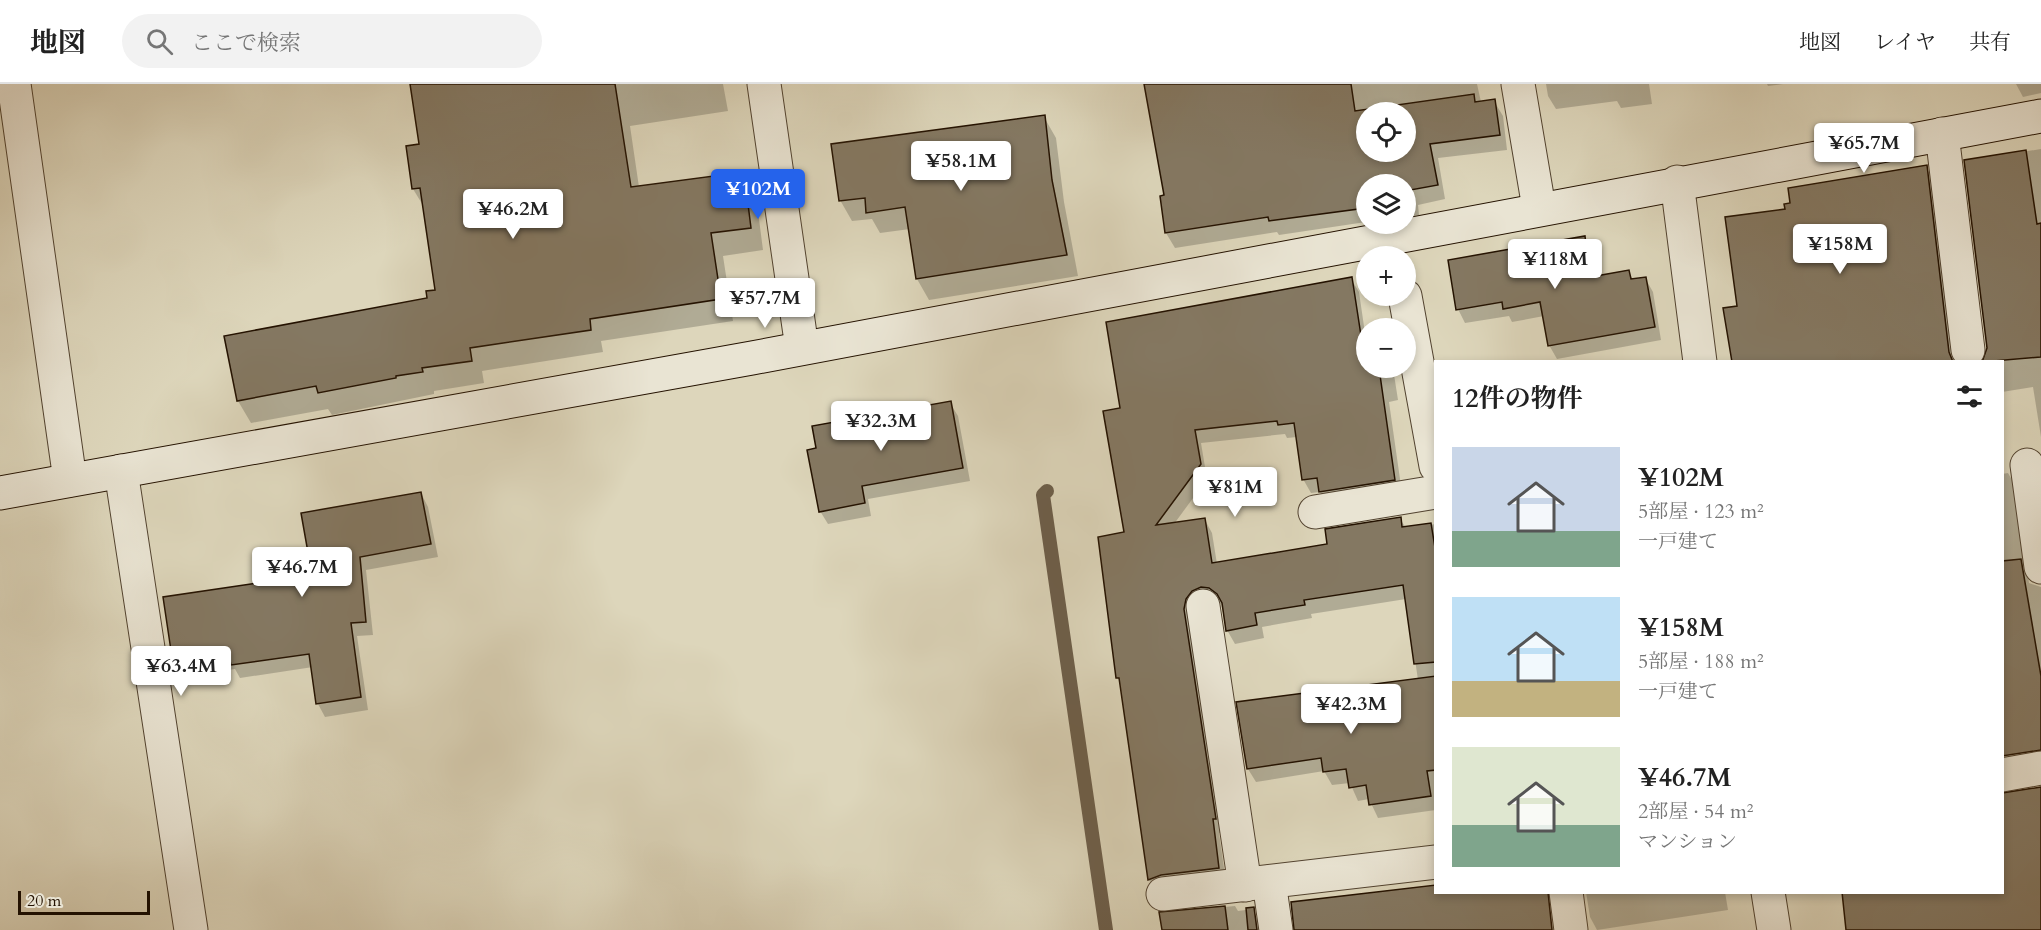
<!DOCTYPE html>
<html lang="ja">
<meta charset="utf-8">
<style>
body{margin:0;font-family:Cardo,"Noto Serif JP",serif;background:#f2f2f2;color:#222;height:100vh;display:flex;flex-direction:column;font-size:22px;white-space:nowrap}
*{box-sizing:border-box;margin:0}
p{font-size:20px;color:#767676}
.icon{flex:none;width:33px;height:33px;fill:none;stroke:currentColor;stroke-width:2;stroke-linecap:round;stroke-linejoin:round}
.map{position:relative;flex:1;overflow:hidden}
.sheet{position:absolute;left:1434px;top:276px;width:570px;height:534px;display:flex;flex-direction:column;background:#fff;border-radius:0px;box-shadow:0 3px 9px #0003}
.sheet>*{flex:none}
.fabs{position:absolute;left:1356px;top:18px;display:grid;gap:12px}
.fabs a{display:grid;place-items:center;width:60px;height:60px;border-radius:50%;background:#fff;box-shadow:0 3px 9px #0003;font-size:30px}
.scale{position:absolute;left:18px;bottom:15px;width:132px;box-sizing:border-box;padding-left:6px;border:3px solid #241201;border-top:0;font-size:16px;line-height:21px;white-space:nowrap;color:#241201;-webkit-text-stroke:4px #e9e4d3;paint-order:stroke}
.price{position:absolute;translate:-50% -51px;padding:0 14px;border-radius:6px;background:#fff;color:#222;font-size:20px;line-height:39px;filter:drop-shadow(0 2px 3px #0008)}
.price::after{content:'';position:absolute;left:50%;top:36px;width:18px;height:14px;margin-left:-9px;background:inherit;clip-path:polygon(0 0,100% 0,50% 100%)}
.price.on{background:#2563eb;color:#fff}
ul{padding:0;list-style:none}
li{display:flex;align-items:center;gap:18px;height:150px;padding:0 18px}
li span{display:grid;place-items:center;flex:none;width:168px;height:120px;border-radius:0px;color:#555}
li>.icon{margin-inline-start:auto}
span .icon{width:72px;height:72px;fill:#fffc;stroke-width:1}
li b{font-size:26px}
h2{display:flex;justify-content:space-between;align-items:center;height:72px;padding:0 18px;font-size:26px}
header{display:flex;align-items:center;gap:36px;box-sizing:border-box;height:84px;padding:0 30px;background:#fff;border-bottom:2px solid #e0e0e0}
header strong{font-size:28px}
nav{display:flex;gap:33px;margin-inline-start:auto;font-size:21px}
.search{width:420px;height:54px;background:#f2f2f2;display:flex;align-items:center;gap:15px;box-sizing:border-box;padding:0 21px;border-radius:33px;color:#767676;font-size:22px}
.map>svg:first-child{display:block}
</style>
<header>
<strong>地図</strong>
<div class="search"><svg class="icon" aria-label="search" viewBox="0 0 24 24"><circle cx="10" cy="10" r="6"/><path d="M15 15l6 6"/></svg>ここで検索</div>
<nav><a>地図</a><a>レイヤ</a><a>共有</a></nav>
</header>
<div class="map">
<svg width="2041" height="846" viewBox="0 0 2041 846">
<rect width="100%" height="100%" fill="#ddd6bb"/>
<filter id="stains"><feTurbulence type="fractalNoise" baseFrequency=".00333" numOctaves="4"/><feColorMatrix values="0 0 0 0 .2 0 0 0 0 .09 0 0 0 0 .02 0 0 0 .5 -.17"/></filter>
<radialGradient id="worn" r=".72"><stop offset=".6" stop-color="#630" stop-opacity="0"/><stop offset="1" stop-color="#630" stop-opacity=".3"/></radialGradient>
<g fill="#0003" fill-rule="evenodd">
<polygon points="412,0 723,0 728,27 630,42 639,103 743,90 756,112 763,166 723,172 733,237 601,257 603,268 482,287 484,299 434,307 434,310 332,331 328,325 251,339 238,317 429,215 436,207 424,123 413,105 421,61"/>
<path d="M1146 0H1477L1481 18 1494 17 1503 32 1507 66 1438 74 1445 115 1418 121 1419 131 1406 133V100H1366V138L1279 151 1277 148 1175 164 1166 149V112ZM1366 28H1406V68H1366Z"/>
<polygon points="1546,0 1649,0 1652,20 1621,24 1617,17 1556,25 1548,12"/>
<polygon points="1767,0 1783,0 1768,2"/>
<polygon points="2016,0 2041,0 2041,9 2023,13"/>
<polygon points="1044,33 1056,54 1064,118 1078,192 929,216 917,195 910,145 880,149 872,135 852,137 840,116"/>
<polygon points="2041,65 2041,353 2033,303 2002,308 2002,278 1984,278 1988,264 1966,77"/>
<polygon points="1926,83 1934,97 1956,278 1733,278 1739,224 1787,126"/>
<polygon points="1584,154 1591,167 1595,194 1629,188 1633,196 1645,194 1653,208 1661,256 1557,275 1549,261 1544,232 1512,238 1509,232 1465,239 1458,225"/>
<polygon points="1351,195 1359,208 1366,256 1366,284 1393,284 1398,316 1389,318 1402,409 1328,421 1320,408 1311,409 1303,395 1297,353 1287,354 1285,350 1201,359 1207,395 1174,440 1205,436 1212,449 1217,480 1329,461 1400,435 1406,444 1436,440 1436,726 1378,734 1369,715 1358,717 1350,699 1332,701 1324,687 1256,698 1248,685 1418,596 1406,515 1311,530 1312,534 1262,543 1264,554 1235,560 1227,546 1221,520 1209,516 1223,748 1219,749 1226,798 1157,809 1149,796 1121,600 1118,593 1126,450 1122,325"/>
<polygon points="950,319 958,332 970,397 868,415 871,432 828,440 820,427"/>
<polygon points="2008,389 2016,403 2029,499 2041,503 2041,681 2002,689 2002,390"/>
<polygon points="421,409 428,423 438,473 366,486 373,551 357,552 368,626 325,633 318,620 313,583 240,594 235,585 182,593 174,579 314,492"/>
<polygon points="1436,808 1561,808 1557,846 1295,846"/>
<polygon points="1586,808 1725,808 1728,826 1597,846 1590,833"/>
<polygon points="1235,822 1238,827 1253,825 1262,846 1163,846 1161,829"/>
</g>
<g fill="none" stroke-linecap="round" stroke-linejoin="round">
<polyline stroke="#6d5f4b" stroke-width="14" points="1047,407 1043,411 1106,846"/>
</g>
<g fill="#847862" stroke="#241201" stroke-width="1.5" fill-rule="evenodd">
<polygon points="410,0 615,0 631,103 744,88 751,144 711,149 721,215 590,235 591,246 470,264 472,277 422,284 423,288 396,292 396,294 318,309 316,302 237,317 224,252 427,214 426,207 435,206 420,104 412,105 406,62 419,60"/>
<path d="M1144 0H1351L1355 27 1474 10 1475 18 1495 15 1500 51 1430 60 1438 101 1410 106 1412 116 1406 117V100H1366V124L1269 137 1268 133 1165 149 1160 112 1164 111ZM1366 28H1406V68H1366Z"/>
<polygon points="1045,31 1052,96 1067,171 916,195 905,123 866,129 865,114 839,117 831,60"/>
<polygon points="2026,66 2037,140 2041,139 2041,273 1982,278 1987,264 1964,76"/>
<polygon points="1927,81 1949,268 1953,278 1732,278 1723,224 1737,222 1725,133 1785,125 1784,120 1790,119 1788,104"/>
<polygon points="1585,152 1590,193 1629,186 1631,195 1646,193 1655,243 1548,262 1540,218 1503,225 1502,218 1456,226 1448,176"/>
<polygon points="1352,193 1366,284 1379,284 1395,396 1319,408 1317,394 1302,396 1294,339 1278,341 1277,337 1195,346 1201,380 1156,441 1205,434 1212,479 1327,460 1325,445 1401,433 1402,443 1431,439 1436,470 1436,578 1414,580 1403,501 1304,516 1305,521 1255,529 1257,541 1226,547 1222,519 1217,510 1209,504 1201,503 1192,507 1186,515 1184,525 1216,735 1213,735 1219,784 1161,791 1148,796 1119,594 1116,594 1098,453 1124,448 1103,327 1120,324 1106,238"/>
<polygon points="951,317 963,384 862,402 865,419 819,428 807,366 816,364 812,342"/>
<polygon points="421,408 431,460 360,473 366,538 351,539 361,613 316,620 309,570 231,581 229,572 173,580 163,513 312,491 301,429"/>
<polygon points="2021,475 2041,592 2041,666 2002,672 2002,477"/>
<polygon points="1436,592 1436,686 1427,687 1431,712 1369,721 1366,701 1349,704 1346,685 1323,688 1321,674 1247,685 1236,618"/>
<polygon points="2041,703 2041,846 1846,846 1842,808 2002,808 2002,709"/>
<polygon points="1436,801 1436,808 1548,808 1552,846 1294,846 1291,818"/>
<polygon points="1225,822 1228,846 1162,846 1159,828"/>
<polygon points="1254,823 1257,846 1248,846 1246,824"/>
</g>
<g fill="none" stroke-linecap="round" stroke-linejoin="round">
<defs>
<g id="street">
<polyline points="14,0 70,396"/>
<polyline points="764,0 802,264"/>
<polyline points="1518,0 1539,124"/>
<polyline points="1942,50 1968,266"/>
<polyline points="1677,98 1700,278"/>
<polyline points="1405,212 1436,382"/>
<polyline points="2027,381 2041,483"/>
<polyline points="121,387 191,846"/>
<polyline points="1315,428 1436,408"/>
<polyline points="1203,522 1245,801"/>
<polyline points="2002,691 2041,684"/>
<polyline points="1269,798 1276,846"/>
<polyline points="1566,808 1571,846"/>
<polyline points="1768,808 1774,846"/>
<polyline points="1163,810 1436,778"/>
</g>
<polyline id="secondary" points="0,409 752,274 2041,32"/>
</defs>
<use href="#street" stroke="#524330" stroke-width="35"/>
<use href="#secondary" stroke="#241201" stroke-width="35"/>
<use href="#street" stroke="#e9e4d3" stroke-width="33"/>
<use href="#secondary" stroke="#e9e4d3" stroke-width="33"/>
</g>
<rect width="100%" height="100%" filter="url(#stains)"/>
<rect width="100%" height="100%" fill="url(#worn)"/>
</svg>
<div class="fabs">
<a><svg class="icon" aria-label="locate" viewBox="0 0 24 24"><circle cx="12" cy="12" r="6"/><path d="M12 2v4M12 18v4M2 12h4M18 12h4"/></svg></a>
<a><svg class="icon" aria-label="layers" viewBox="0 0 24 24"><path d="M12 4l9 5-9 5-9-5zM3 14l9 5 9-5"/></svg></a>
<a>+</a>
<a>−</a>
</div>
<div class="scale">20 m</div>
<b class="price" style="left:1864px;top:90px">¥65.7M</b>
<b class="price" style="left:961px;top:108px">¥58.1M</b>
<b class="price on" style="left:758px;top:136px">¥102M</b>
<b class="price" style="left:513px;top:156px">¥46.2M</b>
<b class="price" style="left:1840px;top:191px">¥158M</b>
<b class="price" style="left:1555px;top:206px">¥118M</b>
<b class="price" style="left:765px;top:245px">¥57.7M</b>
<b class="price" style="left:881px;top:368px">¥32.3M</b>
<b class="price" style="left:1235px;top:434px">¥81M</b>
<b class="price" style="left:302px;top:514px">¥46.7M</b>
<b class="price" style="left:181px;top:613px">¥63.4M</b>
<b class="price" style="left:1351px;top:651px">¥42.3M</b>
<section class="sheet">
<h2>12件の物件<svg class="icon" aria-label="filters" viewBox="0 0 24 24"><path d="M4 7h16M4 17h16"/><circle cx="9" cy="7" r="2"/><circle cx="15" cy="17" r="2"/></svg></h2>
<ul>
<li><span style="background:linear-gradient(#c9d6e8 70%,#7fa58c 0)"><svg class="icon" aria-label="home" viewBox="0 0 24 24"><path d="M3 11l9-7 9 7M6 9v11h12V9"/></svg></span><div><b>¥102M</b><p>5部屋 · 123 m²</p><p>一戸建て</p></div></li>
<li><span style="background:linear-gradient(#bfe0f5 70%,#c2b280 0)"><svg class="icon" aria-label="home" viewBox="0 0 24 24"><path d="M3 11l9-7 9 7M6 9v11h12V9"/></svg></span><div><b>¥158M</b><p>5部屋 · 188 m²</p><p>一戸建て</p></div></li>
<li><span style="background:linear-gradient(#dfe7d0 65%,#7fa58c 0)"><svg class="icon" aria-label="home" viewBox="0 0 24 24"><path d="M3 11l9-7 9 7M6 9v11h12V9"/></svg></span><div><b>¥46.7M</b><p>2部屋 · 54 m²</p><p>マンション</p></div></li>
</ul>
</section>
</div>
